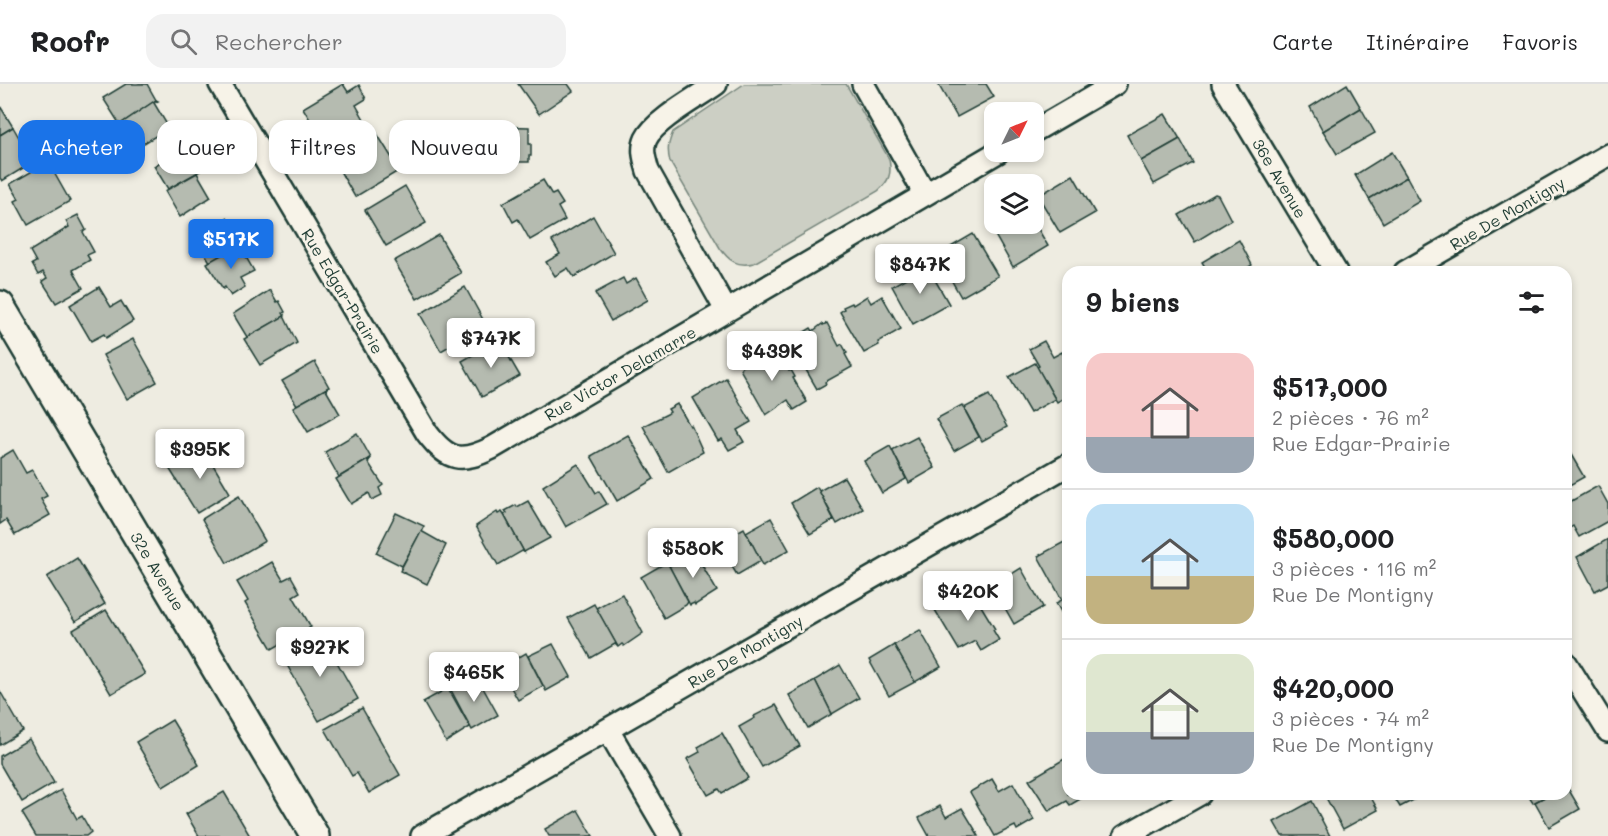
<!DOCTYPE html>
<html lang="fr">
<meta charset="utf-8">
<style>
body{margin:0;font-family:Mali,sans-serif;background:#f2f2f2;color:#202124;height:100vh;display:flex;flex-direction:column;font-size:22px;white-space:nowrap}
*{box-sizing:border-box;margin:0}
p{font-size:20px;color:#757577}
.icon{flex:none;width:33px;height:33px;fill:none;stroke:currentColor;stroke-width:2;stroke-linecap:round;stroke-linejoin:round}
.map{position:relative;flex:1;overflow:hidden}
.sheet{position:absolute;left:1062px;top:182px;width:510px;height:534px;display:flex;flex-direction:column;background:#fff;border-radius:18px;box-shadow:0 3px 9px #0003}
.sheet>*{flex:none}
.hud{position:absolute;left:18px;top:36px;width:570px;height:54px;display:flex;gap:12px}
.needle{width:39px;rotate:47deg}
.controls{position:absolute;left:984px;top:18px;display:grid;gap:12px}
.controls a{display:grid;place-items:center;width:60px;height:60px;border-radius:12px;background:#fff;box-shadow:0 3px 9px #0003;font-size:30px}
.price{position:absolute;translate:-50% -51px;padding:0 14px;border-radius:6px;background:#fff;color:#222;font-size:20px;line-height:39px;filter:drop-shadow(0 2px 3px #0008)}
.price::after{content:'';position:absolute;left:50%;top:36px;width:18px;height:14px;margin-left:-9px;background:inherit;clip-path:polygon(0 0,100% 0,50% 100%)}
.price.on{background:#1a73e8;color:#fff}
ul{padding:0;list-style:none}
li{display:flex;align-items:center;gap:18px;height:150px;padding:0 24px}
li+li{border-top:2px solid #e0e0e0}
li span{display:grid;place-items:center;flex:none;width:168px;height:120px;border-radius:18px;color:#555}
li>.icon{margin-inline-start:auto}
span .icon{width:72px;height:72px;fill:#fffc;stroke-width:1}
li b{font-size:26px}
h2{display:flex;justify-content:space-between;align-items:center;height:72px;padding:0 24px;font-size:26px}
.chip{padding:0 21px;border-radius:18px;background:#fff;box-shadow:0 3px 9px #0003;font-size:21px;line-height:54px}
.chip.on{background:#1a73e8;color:#fff}
header{display:flex;align-items:center;gap:36px;box-sizing:border-box;height:84px;padding:0 30px;background:#fff;border-bottom:2px solid #e0e0e0}
header strong{font-size:28px}
nav{display:flex;gap:33px;margin-inline-start:auto;font-size:21px}
.search{width:420px;height:54px;background:#f2f2f2;display:flex;align-items:center;gap:15px;box-sizing:border-box;padding:0 21px;border-radius:18px;color:#757577;font-size:22px}
.map>svg:first-child{display:block}
</style>
<header>
<strong>Roofr</strong>
<div class="search"><svg class="icon" aria-label="search" viewBox="0 0 24 24"><circle cx="10" cy="10" r="6"/><path d="M15 15l6 6"/></svg>Rechercher</div>
<nav><a>Carte</a><a>Itinéraire</a><a>Favoris</a></nav>
</header>
<div class="map">
<svg width="1608" height="752" viewBox="0 0 1608 752">
<rect width="100%" height="100%" fill="#eeece1"/>
<filter id="ink" filterUnits="userSpaceOnUse"><feTurbulence type="fractalNoise" baseFrequency=".0167" numOctaves="2"/><feDisplacementMap in="SourceGraphic" scale="12" xChannelSelector="R" yChannelSelector="G"/><feConvolveMatrix kernelMatrix="1 2 1 2 8 2 1 2 1" color-interpolation-filters="sRGB"/></filter>
<g filter="url(#ink)">
<path fill="#cccfc4" stroke="#76867c" stroke-width="1.5" d="M744 0H846L889 75C892 90 889 97 878 107L754 179C737 183 729 177 720 164L670 78C667 66 668 60 673 48Z"/>
<g fill="#b5bbb0" stroke="#1f3d34" stroke-width="1.5">
<polygon points="126,0 147,0 156,16 116,43 114,42 119,39 103,14"/>
<polygon points="343,0 348,8 359,1 366,15 356,21 365,37 325,61 303,24"/>
<polygon points="518,0 568,0 573,7 539,30"/>
<polygon points="938,0 986,0 994,13 957,33"/>
<polygon points="1347,0 1361,24 1323,47 1310,23"/>
<polygon points="156,16 158,17 154,19 169,44 131,67 116,43"/>
<polygon points="0,22 13,43 0,51"/>
<polygon points="1361,24 1375,49 1337,70 1323,47"/>
<polygon points="1165,30 1180,55 1141,77 1127,51"/>
<polygon points="486,42 529,43 529,60 531,60 531,72 529,72 529,78 486,78"/>
<polygon points="13,43 33,78 2,97 0,94 0,51"/>
<polygon points="374,45 392,74 399,70 405,79 398,83 400,86 355,113 333,75 364,57 361,53"/>
<polygon points="1180,55 1193,79 1154,100 1141,77"/>
<polygon points="186,62 200,87 168,105 154,82"/>
<polygon points="1392,68 1407,93 1369,115 1355,91"/>
<polygon points="48,78 70,117 28,141 15,117 19,115 10,100"/>
<polygon points="197,89 211,113 180,133 165,107"/>
<polygon points="1073,91 1095,129 1060,149 1038,112"/>
<polygon points="1407,93 1420,117 1383,139 1369,115"/>
<polygon points="543,96 552,111 556,109 563,120 558,123 565,136 530,156 518,135 513,138 503,119"/>
<polygon points="405,102 426,139 386,162 365,126"/>
<polygon points="1215,110 1218,111 1231,136 1195,158 1179,131"/>
<polygon points="78,131 86,146 83,148 94,168 87,171 90,176 73,186 83,204 56,219 42,197 47,194 43,188 38,191 32,180 36,178 30,167 69,143 66,137"/>
<polygon points="593,132 614,169 574,193 568,184 555,192 546,178 560,170 552,157"/>
<polygon points="227,134 242,160 210,178 196,154"/>
<polygon points="1034,138 1048,162 1013,183 991,144 999,140 1034,140"/>
<polygon points="973,150 998,192 961,213 937,171"/>
<polygon points="439,151 461,189 417,215 394,177"/>
<polygon points="1239,156 1252,181 1241,188 1208,188 1202,178"/>
<polygon points="239,161 254,187 240,194 245,203 231,212 225,203 223,205 207,179"/>
<polygon points="927,182 949,220 913,240 892,202"/>
<polygon points="623,194 626,200 636,194 648,216 611,237 595,209"/>
<polygon points="99,203 111,223 121,217 133,237 106,254 104,250 91,257 70,221"/>
<polygon points="465,203 486,241 441,267 420,230"/>
<polygon points="270,206 277,218 279,217 285,228 283,229 285,232 247,253 233,230"/>
<polygon points="867,212 871,219 882,212 901,245 878,258 879,261 864,269 840,228 844,225 843,223 852,219 853,221"/>
<polygon points="284,232 297,259 260,281 244,255"/>
<polygon points="827,239 839,262 842,260 847,269 845,270 852,283 825,298 826,300 817,305 791,260 802,252 801,250 811,244 813,247 822,240 823,241"/>
<polygon points="133,255 157,298 127,315 103,271"/>
<polygon points="499,256 520,292 482,313 462,277"/>
<polygon points="1044,257 1053,273 1062,268 1068,278 1068,312 1057,318 1037,283 1039,282 1029,265"/>
<polygon points="776,264 789,287 791,286 795,293 793,294 807,318 794,326 788,316 766,331 740,285 742,282 752,278 750,275 760,269 761,272 771,265"/>
<polygon points="315,278 329,303 297,321 282,297"/>
<polygon points="1035,279 1055,315 1030,329 1009,293"/>
<polygon points="726,294 751,338 737,346 744,358 729,366 722,355 718,357 693,314"/>
<polygon points="329,303 326,306 340,330 308,348 293,323"/>
<polygon points="989,311 1007,343 982,357 964,324"/>
<polygon points="677,320 690,342 691,341 703,368 668,388 643,342 667,330 670,328 668,325"/>
<polygon points="962,321 979,353 954,367 936,335"/>
<polygon points="357,349 371,374 339,393 325,368"/>
<polygon points="628,351 654,395 617,417 591,372"/>
<polygon points="917,353 935,384 909,399 892,366"/>
<polygon points="890,362 906,395 882,409 864,377"/>
<polygon points="1566,362 1584,393 1566,403"/>
<polygon points="203,364 230,409 197,429 169,384"/>
<polygon points="13,366 26,389 32,386 47,412 41,415 50,431 15,451 6,436 0,440 0,374"/>
<polygon points="371,374 368,378 383,401 379,404 382,411 372,416 369,409 351,420 336,395"/>
<polygon points="578,380 596,409 599,407 607,420 566,443 543,402"/>
<polygon points="844,393 863,425 837,440 819,407"/>
<polygon points="1598,402 1608,420 1608,437 1579,453 1573,442 1570,444 1566,441 1566,420"/>
<polygon points="817,403 834,436 810,450 791,419"/>
<polygon points="239,412 265,457 227,479 202,435"/>
<polygon points="528,417 550,454 524,468 504,431 507,429 505,427 516,421 517,423"/>
<polygon points="497,428 498,430 502,428 504,431 524,468 522,467 498,481 476,442"/>
<polygon points="396,429 424,442 402,482 376,469"/>
<polygon points="771,434 789,466 763,481 746,448"/>
<polygon points="744,444 761,477 737,491 718,459"/>
<polygon points="421,447 446,461 427,500 400,487"/>
<polygon points="1608,455 1608,500 1595,507 1577,473"/>
<polygon points="1068,456 1068,511 1064,513 1068,520 1068,540 1056,519 1062,516 1038,472"/>
<polygon points="695,469 717,507 695,521 694,519 690,521 669,482"/>
<polygon points="77,474 105,520 75,538 47,493"/>
<polygon points="272,478 283,496 291,492 300,508 293,512 311,543 272,565 245,519 248,517 237,498"/>
<polygon points="667,478 688,518 686,521 664,534 641,493"/>
<polygon points="1021,484 1043,523 1014,540 992,501 1006,491 1007,493"/>
<polygon points="972,507 995,545 993,546 999,556 981,567 975,557 959,566 935,526"/>
<polygon points="622,510 643,549 624,562 622,560 618,563 596,524"/>
<polygon points="594,520 618,563 615,560 591,574 568,534"/>
<polygon points="106,526 145,590 111,610 73,546"/>
<polygon points="920,546 941,583 915,598 894,561"/>
<polygon points="322,552 358,615 319,637 283,574"/>
<polygon points="553,560 571,593 546,607 528,572"/>
<polygon points="894,561 915,598 889,612 869,576"/>
<polygon points="526,569 543,602 518,616 500,584"/>
<polygon points="840,581 859,614 832,630 815,596"/>
<polygon points="477,593 498,631 472,646 451,606"/>
<polygon points="815,596 832,630 808,644 789,611"/>
<polygon points="448,604 470,643 446,658 423,618"/>
<polygon points="0,607 23,647 0,661"/>
<polygon points="776,621 800,662 762,683 739,643 755,634 754,632"/>
<polygon points="362,624 400,691 369,709 357,689 352,692 325,645"/>
<polygon points="172,636 199,681 163,703 136,658"/>
<polygon points="722,649 748,694 722,709 719,705 708,711 687,675 700,668 698,663"/>
<polygon points="29,655 54,699 22,718 0,680 0,672"/>
<polygon points="1066,674 1068,677 1068,710 1086,710 1087,711 1070,721 1067,717 1049,727 1029,696"/>
<polygon points="992,695 999,707 1013,699 1034,736 1017,746 1015,742 995,752 970,708"/>
<polygon points="1566,701 1580,725 1549,743 1535,718 1550,710 1566,710"/>
<polygon points="61,706 77,735 82,732 91,748 86,752 36,752 22,729"/>
<polygon points="224,708 250,752 199,752 186,730"/>
<polygon points="1324,710 1369,710 1378,726 1343,745"/>
<polygon points="1392,710 1425,710 1400,723"/>
<polygon points="1527,710 1550,710 1533,719"/>
<polygon points="1312,717 1330,752 1282,752 1274,738"/>
<polygon points="940,722 946,733 962,724 979,752 929,752 919,734"/>
<polygon points="578,726 593,752 549,752 545,745"/>
</g>
<g fill="none" stroke-linecap="round" stroke-linejoin="round">
<defs>
<g id="minor">
<path d="M220 0 427 349C448 377 461 379 492 364L998 68"/>
<path d="M716 0C698 13 655 36 646 55 641 66 645 76 648 87L726 226"/>
<polyline points="863,0 925,110"/>
<polyline points="1223,0 1336,188"/>
<polyline points="1034,47 1115,0"/>
<polyline points="1405,188 1608,71"/>
<polyline points="1566,579 1608,647"/>
<polyline points="608,646 670,752"/>
<polyline points="422,752 1068,381"/>
<polyline points="1125,752 1200,710"/>
</g>
<polyline id="tertiary" points="0,221 315,752"/>
</defs>
<use href="#minor" stroke="#1f3d34" stroke-width="26"/>
<use href="#tertiary" stroke="#1f3d34" stroke-width="32"/>
<use href="#minor" stroke="#f7f3e8" stroke-width="21"/>
<use href="#tertiary" stroke="#f7f3e8" stroke-width="27"/>
</g>
</g>
<g text-anchor="middle" dominant-baseline="central" stroke-width="5" stroke-linejoin="round" paint-order="stroke">
<g font-size="16" fill="#1f3d34" stroke="#f7f3e8">
<text transform="translate(1280 94) rotate(59)">36e Avenue</text>
<text transform="translate(1507 129) rotate(-30)">Rue De Montigny</text>
<text transform="translate(343 207) rotate(59)">Rue Edgar-Prairie</text>
<text transform="translate(620 289) rotate(-30)">Rue Victor Delamarre</text>
<text transform="translate(158 487) rotate(59)">32e Avenue</text>
<text transform="translate(745 567) rotate(-30)">Rue De Montigny</text>
</g>
</g>
</svg>
<div class="controls">
<a><svg class="needle" viewBox="-14 -14 28 28"><path d="M0-13l5 13h-10z" fill="#e53935"/><path d="M0 13l5-13h-10z" fill="#757577"/></svg></a>
<a><svg class="icon" aria-label="layers" viewBox="0 0 24 24"><path d="M12 4l9 5-9 5-9-5zM3 14l9 5 9-5"/></svg></a>
</div>
<b class="price on" style="left:231px;top:186px">$517K</b>
<b class="price" style="left:920px;top:211px">$847K</b>
<b class="price" style="left:491px;top:285px">$747K</b>
<b class="price" style="left:772px;top:298px">$439K</b>
<b class="price" style="left:200px;top:396px">$395K</b>
<b class="price" style="left:693px;top:495px">$580K</b>
<b class="price" style="left:968px;top:538px">$420K</b>
<b class="price" style="left:320px;top:594px">$927K</b>
<b class="price" style="left:474px;top:619px">$465K</b>
<div class="hud">
<a class="chip on">Acheter</a>
<a class="chip">Louer</a>
<a class="chip">Filtres</a>
<a class="chip">Nouveau</a>
</div>
<section class="sheet">
<h2>9 biens<svg class="icon" aria-label="filters" viewBox="0 0 24 24"><path d="M4 7h16M4 17h16"/><circle cx="9" cy="7" r="2"/><circle cx="15" cy="17" r="2"/></svg></h2>
<ul>
<li><span style="background:linear-gradient(#f6c9c9 70%,#9aa5b1 0)"><svg class="icon" aria-label="home" viewBox="0 0 24 24"><path d="M3 11l9-7 9 7M6 9v11h12V9"/></svg></span><div><b>$517,000</b><p>2 pièces · 76 m²</p><p>Rue Edgar-Prairie</p></div></li>
<li><span style="background:linear-gradient(#bfe0f5 60%,#c2b280 0)"><svg class="icon" aria-label="home" viewBox="0 0 24 24"><path d="M3 11l9-7 9 7M6 9v11h12V9"/></svg></span><div><b>$580,000</b><p>3 pièces · 116 m²</p><p>Rue De Montigny</p></div></li>
<li><span style="background:linear-gradient(#dfe7d0 65%,#9aa5b1 0)"><svg class="icon" aria-label="home" viewBox="0 0 24 24"><path d="M3 11l9-7 9 7M6 9v11h12V9"/></svg></span><div><b>$420,000</b><p>3 pièces · 74 m²</p><p>Rue De Montigny</p></div></li>
</ul>
</section>
</div>
